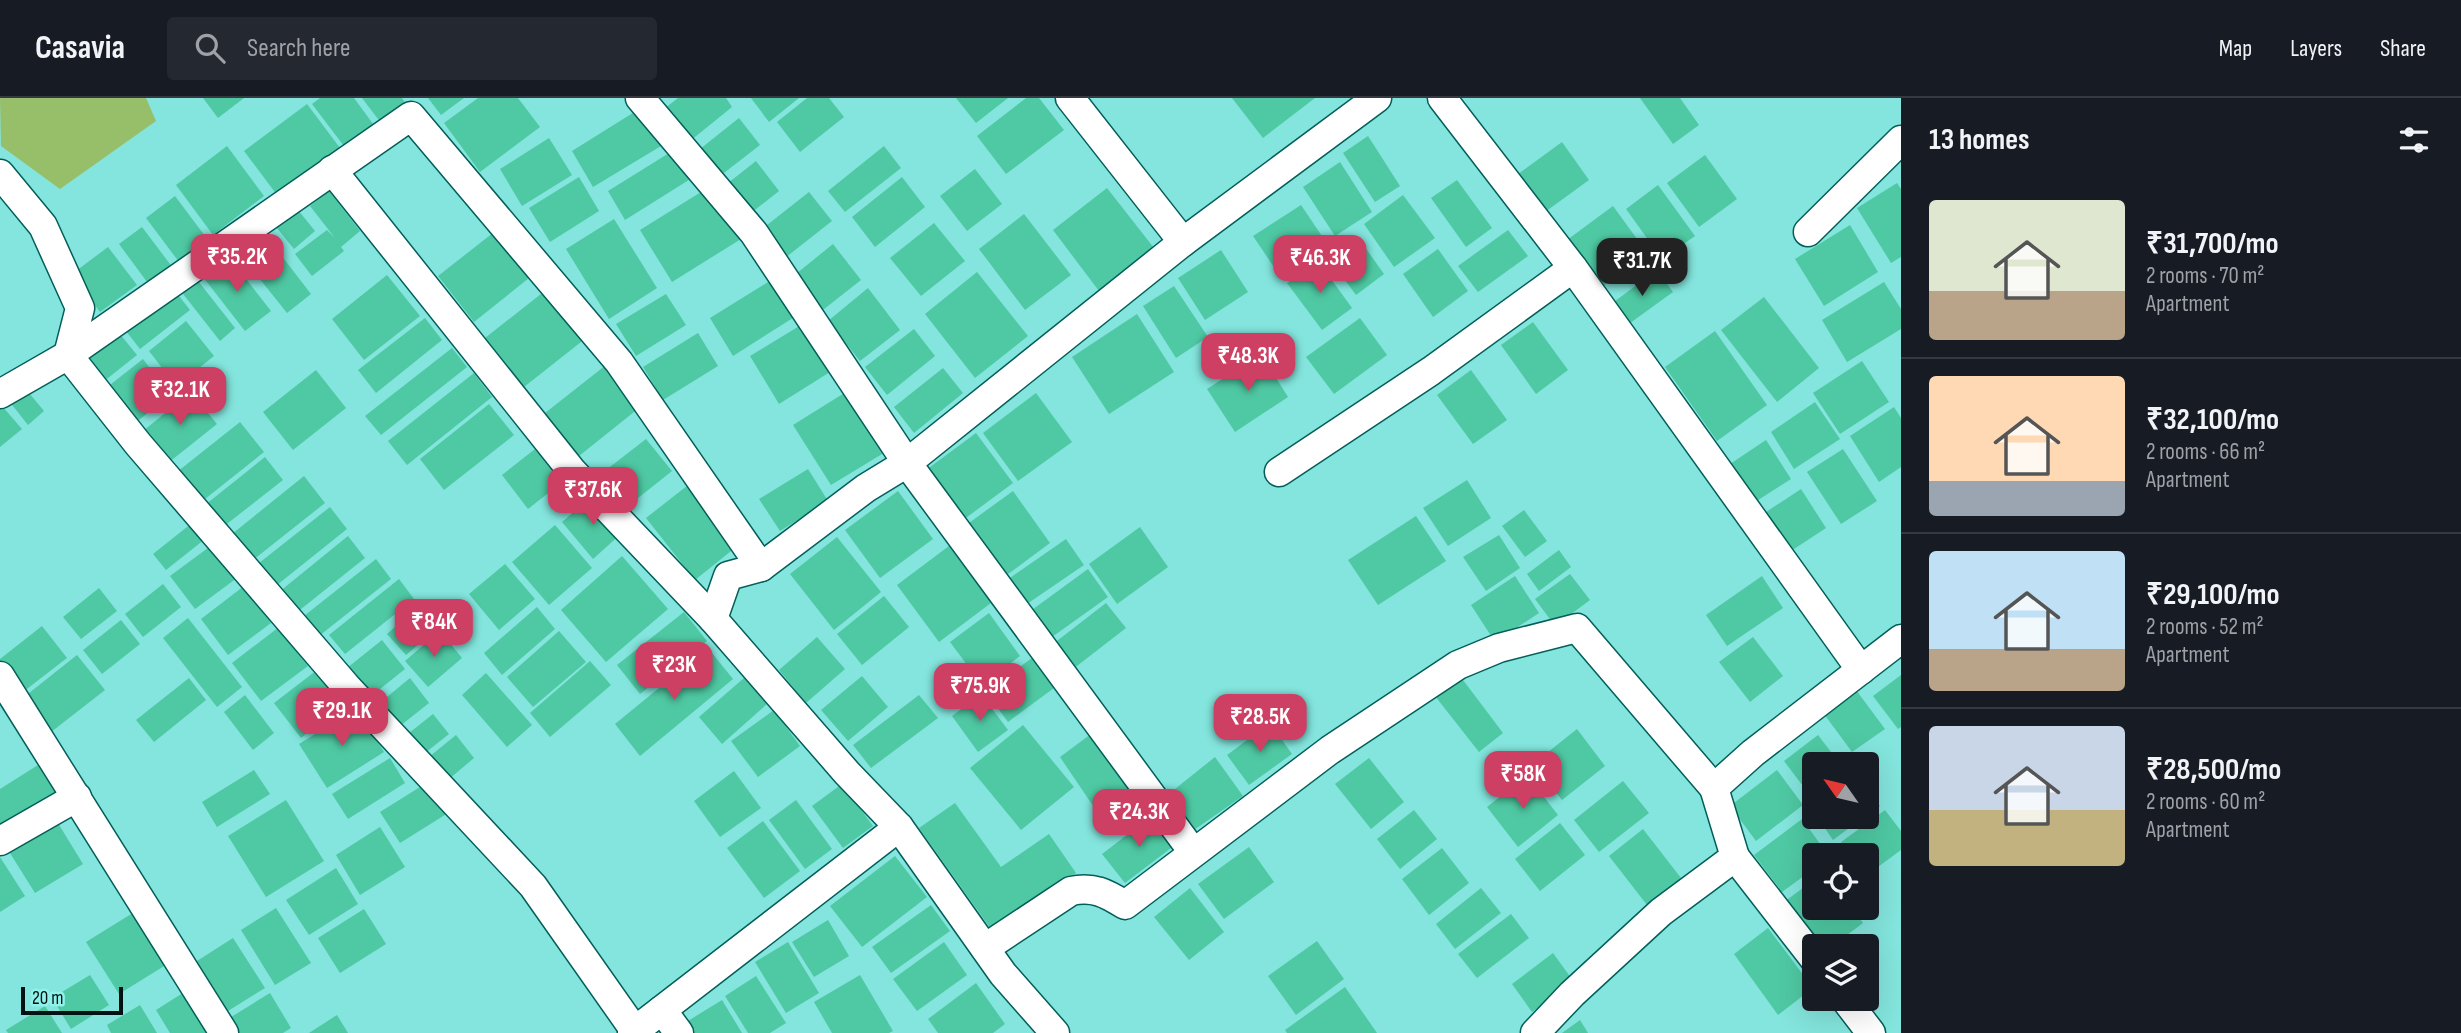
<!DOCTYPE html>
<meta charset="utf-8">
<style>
body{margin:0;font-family:"Sofia Sans Condensed",sans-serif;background:#242831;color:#f1f3f6;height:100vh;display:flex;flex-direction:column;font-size:26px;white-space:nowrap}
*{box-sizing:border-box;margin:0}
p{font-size:23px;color:#9ea1a6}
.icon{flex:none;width:38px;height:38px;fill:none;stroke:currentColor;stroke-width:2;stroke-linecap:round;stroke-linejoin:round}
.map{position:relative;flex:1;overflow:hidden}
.panel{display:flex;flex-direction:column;background:#171b24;width:560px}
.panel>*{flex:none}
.needle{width:46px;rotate:304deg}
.controls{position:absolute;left:1802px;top:654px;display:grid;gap:14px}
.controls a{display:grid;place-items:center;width:77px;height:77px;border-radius:7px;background:#171b24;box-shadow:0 7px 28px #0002;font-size:35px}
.scale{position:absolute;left:21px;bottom:18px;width:102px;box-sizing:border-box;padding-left:7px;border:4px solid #001211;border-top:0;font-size:19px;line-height:24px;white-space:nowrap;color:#001211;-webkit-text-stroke:5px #90f2eb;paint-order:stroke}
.price{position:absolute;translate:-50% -60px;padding:0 16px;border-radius:14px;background:#ce3f64;color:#fff;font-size:23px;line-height:46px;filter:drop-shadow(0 2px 4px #0008)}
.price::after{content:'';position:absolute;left:50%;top:42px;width:21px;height:16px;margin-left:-10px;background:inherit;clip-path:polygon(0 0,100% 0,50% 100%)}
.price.selected{background:#222;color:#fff}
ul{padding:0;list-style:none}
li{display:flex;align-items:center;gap:21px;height:175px;padding:0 28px}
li+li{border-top:2px solid #363941}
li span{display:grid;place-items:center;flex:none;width:196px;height:140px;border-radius:7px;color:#555}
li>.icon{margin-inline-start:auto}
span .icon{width:84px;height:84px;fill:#fffc;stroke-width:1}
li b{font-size:30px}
h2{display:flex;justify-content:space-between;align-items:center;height:84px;padding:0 28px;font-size:30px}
header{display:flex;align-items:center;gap:42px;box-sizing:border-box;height:98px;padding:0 35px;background:#171b24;border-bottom:2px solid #363941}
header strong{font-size:33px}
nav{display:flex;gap:38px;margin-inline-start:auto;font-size:24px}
.search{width:490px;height:63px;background:#242831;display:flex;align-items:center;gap:18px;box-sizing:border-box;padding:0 24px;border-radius:7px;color:#9ea1a6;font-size:26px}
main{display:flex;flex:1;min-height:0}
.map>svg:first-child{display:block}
</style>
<header>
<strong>Casavia</strong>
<div class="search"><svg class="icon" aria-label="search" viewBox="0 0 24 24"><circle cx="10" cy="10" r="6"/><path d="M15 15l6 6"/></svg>Search here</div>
<nav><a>Map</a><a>Layers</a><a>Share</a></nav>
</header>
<main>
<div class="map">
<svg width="1901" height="935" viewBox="0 0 1901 935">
<rect width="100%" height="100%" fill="#83e5dd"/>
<polygon fill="#97bf69" points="0,0 146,0 156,23 60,91 1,48"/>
<g fill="#4fc9a3">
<polygon points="203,0 244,0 218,20"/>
<polygon points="320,0 354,0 376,30 347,52 312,6"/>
<polygon points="362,0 402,0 406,6 381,25"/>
<polygon points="428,0 464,0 441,17"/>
<polygon points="478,0 518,0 540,29 480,74 444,25"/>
<polygon points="678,0 726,0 732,9 690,43 664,11"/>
<polygon points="751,0 799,0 769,24"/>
<polygon points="807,0 829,0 844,19 800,54 777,24"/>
<polygon points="956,0 1008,0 976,25"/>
<polygon points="1026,0 1039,0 1064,32 1006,76 977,38"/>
<polygon points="1232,0 1315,0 1263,40"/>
<polygon points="1640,0 1680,0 1699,27 1673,46"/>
<polygon points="307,6 340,50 277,97 244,53"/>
<polygon points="644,8 666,45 593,89 572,53"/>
<polygon points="739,20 760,47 720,78 700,51"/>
<polygon points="1368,38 1400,88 1375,104 1343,55"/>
<polygon points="549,40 572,77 522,108 500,71"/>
<polygon points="1562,44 1589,82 1545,114 1518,76"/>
<polygon points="227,48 264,98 213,137 176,87"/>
<polygon points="884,48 901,70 845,114 828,93"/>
<polygon points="674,52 692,80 625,122 608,93"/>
<polygon points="1705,57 1737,101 1699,129 1667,85"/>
<polygon points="756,63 779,93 746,119 723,89"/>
<polygon points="1340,64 1372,114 1335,138 1303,89"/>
<polygon points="975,71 1002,106 967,133 940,98"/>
<polygon points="579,79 599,113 550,144 529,110"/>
<polygon points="902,79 925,109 875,149 852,119"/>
<polygon points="1457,82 1492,130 1466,149 1431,100"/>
<polygon points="1897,85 1901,91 1901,159 1891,165 1857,110"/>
<polygon points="1658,87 1695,138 1662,161 1626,111"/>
<polygon points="709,89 741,141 672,184 640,132"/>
<polygon points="1107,90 1154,150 1099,193 1053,132"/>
<polygon points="329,93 360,133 341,149 344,153 312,178 295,156 327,132 335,140 310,108"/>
<polygon points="809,94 832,123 785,160 762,131"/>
<polygon points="1403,97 1435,140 1394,169 1364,126"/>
<polygon points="175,98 208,142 179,164 146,120"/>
<polygon points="1301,107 1328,147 1280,178 1253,138"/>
<polygon points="1613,108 1648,156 1602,189 1567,142"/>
<polygon points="298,112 315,133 294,151 276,129"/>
<polygon points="1024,116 1071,177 1025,212 979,151"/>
<polygon points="614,121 657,190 609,221 566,151"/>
<polygon points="934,125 965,163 921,198 890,160"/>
<polygon points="1850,127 1878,174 1824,208 1795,161"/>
<polygon points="142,129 173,170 150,188 119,146"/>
<polygon points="498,131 534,176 474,224 438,178"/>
<polygon points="1508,132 1528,158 1478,194 1458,168"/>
<polygon points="264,135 311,196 287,215 239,155"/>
<polygon points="1357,138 1384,176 1356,197 1328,159"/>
<polygon points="833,146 861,182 819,215 791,180"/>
<polygon points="108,149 137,187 100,214 72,176"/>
<polygon points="1438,151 1468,193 1433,219 1403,176"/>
<polygon points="1221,152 1248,194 1205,222 1178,180"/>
<polygon points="229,159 271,213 245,233 203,179"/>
<polygon points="1318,163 1352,210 1322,232 1287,185"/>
<polygon points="1657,172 1673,194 1626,228 1611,206"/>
<polygon points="977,174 1028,238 975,280 925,216"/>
<polygon points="387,177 420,218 364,262 332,221"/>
<polygon points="195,179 235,230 220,243 180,192"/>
<polygon points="773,181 796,218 733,258 710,220"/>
<polygon points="1884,184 1901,211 1901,231 1847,264 1822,222"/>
<polygon points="1174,188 1208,239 1176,260 1143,208"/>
<polygon points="172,189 190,212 140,251 122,228"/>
<polygon points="868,190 900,232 860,263 828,223"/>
<polygon points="546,192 586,240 524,289 485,240"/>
<polygon points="666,196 686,227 636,258 616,226"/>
<polygon points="1764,199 1819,270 1777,304 1721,232"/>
<polygon points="1137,216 1174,274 1109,316 1072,259"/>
<polygon points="425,220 442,242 376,295 358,272"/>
<polygon points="1360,220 1387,257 1334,296 1306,259"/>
<polygon points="186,223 214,258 176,288 149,253"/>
<polygon points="1533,224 1568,272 1536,296 1501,247"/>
<polygon points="801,227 830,274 779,306 750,258"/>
<polygon points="115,230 137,257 103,284 81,257"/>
<polygon points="914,231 935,258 887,297 865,269"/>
<polygon points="1715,233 1767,307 1717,343 1665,269"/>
<polygon points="698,235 718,268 663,302 643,269"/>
<polygon points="452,250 467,269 381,337 365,318"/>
<polygon points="1261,256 1288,299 1235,334 1207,291"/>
<polygon points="143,261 170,297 134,326 106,290"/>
<polygon points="1862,263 1889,304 1840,336 1813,295"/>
<polygon points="606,267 639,310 574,362 540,319"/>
<polygon points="943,270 963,295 914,335 894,309"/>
<polygon points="316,272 346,310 293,352 263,314"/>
<polygon points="1471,272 1507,322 1473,346 1437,297"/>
<polygon points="474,275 492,299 407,367 388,343"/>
<polygon points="854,289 892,350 831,387 793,327"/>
<polygon points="25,290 44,313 28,327 9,303"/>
<polygon points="191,294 217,326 168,365 143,333"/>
<polygon points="1036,295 1072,344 1018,383 983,335"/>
<polygon points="1815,304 1840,341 1794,371 1771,334"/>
<polygon points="489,306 514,337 444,392 420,361"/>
<polygon points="2,308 22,331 0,349 0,310"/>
<polygon points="1894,309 1901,320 1901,369 1879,384 1850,338"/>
<polygon points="240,324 264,354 200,405 177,374"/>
<polygon points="976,335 1013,385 959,425 922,375"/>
<polygon points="646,341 672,373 623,412 597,379"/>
<polygon points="1766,342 1791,381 1752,406 1727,368"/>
<polygon points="535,351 561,385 528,411 502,377"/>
<polygon points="1843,351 1877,403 1841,426 1807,374"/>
<polygon points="265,359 283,382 223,429 205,407"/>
<polygon points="808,371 828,403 780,433 759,401"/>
<polygon points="304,378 325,405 253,462 232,436"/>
<polygon points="1467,382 1491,420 1448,448 1423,410"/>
<polygon points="692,384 741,445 695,482 646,420"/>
<polygon points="1801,391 1826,430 1788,455 1763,416"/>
<polygon points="898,393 933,441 880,480 845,432"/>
<polygon points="1013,393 1050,445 1000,482 962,430"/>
<polygon points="592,398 623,434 593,461 562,424"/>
<polygon points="330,409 347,431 272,491 254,469"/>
<polygon points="1524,412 1547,443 1525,459 1502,428"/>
<polygon points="1416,418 1446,463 1378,507 1348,462"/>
<polygon points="192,425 205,441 166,472 153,456"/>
<polygon points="555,427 592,470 549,507 512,464"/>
<polygon points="1140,429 1168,469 1117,506 1089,466"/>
<polygon points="1499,437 1520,470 1486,493 1463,459"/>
<polygon points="348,438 365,460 296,515 279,494"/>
<polygon points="837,439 881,494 834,532 790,476"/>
<polygon points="1066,441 1084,467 1024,508 1007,482"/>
<polygon points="216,444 241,477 195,511 170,478"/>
<polygon points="949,448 991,505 939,544 897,487"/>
<polygon points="1559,452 1571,469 1539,493 1527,476"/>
<polygon points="622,458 668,511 606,564 561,512"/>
<polygon points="376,461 391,481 319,538 304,518"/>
<polygon points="505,466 535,501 499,532 469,496"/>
<polygon points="1088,471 1108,499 1045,544 1025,517"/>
<polygon points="1570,476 1590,502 1555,528 1535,501"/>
<polygon points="1515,478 1539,515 1495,544 1471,507"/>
<polygon points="1762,478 1783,510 1727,548 1706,517"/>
<polygon points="399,481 414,501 345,556 329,537"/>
<polygon points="163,486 181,509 143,539 125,516"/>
<polygon points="244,488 271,525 228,557 201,521"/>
<polygon points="99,490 117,513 81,541 63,519"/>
<polygon points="884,498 909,529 862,567 837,536"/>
<polygon points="422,505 441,527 406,557 387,536"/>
<polygon points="1106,505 1126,530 1073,571 1053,546"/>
<polygon points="537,509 555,531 502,577 484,555"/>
<polygon points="684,514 707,543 640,596 617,567"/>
<polygon points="989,515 1020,558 982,587 950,544"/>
<polygon points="188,520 242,589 217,609 163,540"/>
<polygon points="121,522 140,546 102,576 83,552"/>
<polygon points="42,528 67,560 23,594 0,565 0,561"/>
<polygon points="279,529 308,568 261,603 232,565"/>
<polygon points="440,533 462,560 428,589 405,563"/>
<polygon points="559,533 586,564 533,609 507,579"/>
<polygon points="817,539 845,571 806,605 779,572"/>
<polygon points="1753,539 1783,578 1750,604 1719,564"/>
<polygon points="382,542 405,571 365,603 342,574"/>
<polygon points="708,550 733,581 640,658 615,626"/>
<polygon points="77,557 105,592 46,638 19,603"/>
<polygon points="1032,560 1054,590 1008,624 986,594"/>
<polygon points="590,563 611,587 550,639 530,615"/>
<polygon points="321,569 348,603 301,640 274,605"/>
<polygon points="486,575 532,627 507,649 462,597"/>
<polygon points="1901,577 1901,629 1898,631 1873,598"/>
<polygon points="862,578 888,609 848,643 821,612"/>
<polygon points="1460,578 1503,635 1479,654 1435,598"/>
<polygon points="189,580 206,602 154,644 136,622"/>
<polygon points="410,580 429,605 395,632 376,608"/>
<polygon points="744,580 767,606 722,646 699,619"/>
<polygon points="1856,592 1885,631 1852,654 1824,616"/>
<polygon points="981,596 1008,632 978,654 952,618"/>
<polygon points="245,597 274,635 253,652 224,614"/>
<polygon points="919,597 938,620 871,670 853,647"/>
<polygon points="357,610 384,654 327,690 299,646"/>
<polygon points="774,612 800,648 758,679 731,643"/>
<polygon points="433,616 449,636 420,659 404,639"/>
<polygon points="1270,625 1292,656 1249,687 1227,657"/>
<polygon points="1023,627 1074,689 1021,732 970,670"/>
<polygon points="1577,631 1605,668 1562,702 1533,666"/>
<polygon points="1095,633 1146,707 1110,733 1060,659"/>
<polygon points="456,637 474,660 442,687 424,663"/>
<polygon points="1818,637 1841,667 1815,667 1815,704 1784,663"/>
<polygon points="1215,659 1243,698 1191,734 1165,699"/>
<polygon points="390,660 405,685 348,721 332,696"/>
<polygon points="1369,660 1404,704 1371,731 1335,686"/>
<polygon points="38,667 60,702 0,740 0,691"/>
<polygon points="254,672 270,696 217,729 202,704"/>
<polygon points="1777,672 1803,707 1756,743 1730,708"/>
<polygon points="734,673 761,710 720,739 694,703"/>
<polygon points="1527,677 1558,717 1518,749 1487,709"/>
<polygon points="1623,683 1649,715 1599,754 1574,722"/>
<polygon points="428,684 448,715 400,745 380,714"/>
<polygon points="842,686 873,728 843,750 812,708"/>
<polygon points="1867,691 1880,708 1867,717"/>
<polygon points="286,702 324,763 266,799 228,738"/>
<polygon points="796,702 832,751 805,771 769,722"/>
<polygon points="955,705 1001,769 1049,736 1076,775 993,834 919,730"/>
<polygon points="1414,712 1437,741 1400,771 1377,741"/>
<polygon points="1885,712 1901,733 1901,752 1867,777 1867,758 1852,758 1841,744"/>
<polygon points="53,717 83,766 35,795 5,747"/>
<polygon points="1153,717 1175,747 1125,785 1102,756"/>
<polygon points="1817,719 1864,719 1833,742"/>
<polygon points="1802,721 1829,758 1815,758 1815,770 1782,794 1754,757"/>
<polygon points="763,723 800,773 764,800 727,750"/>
<polygon points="1560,725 1585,757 1540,793 1515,761"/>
<polygon points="380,729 405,769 360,797 336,757"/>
<polygon points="1643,731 1681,780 1647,807 1609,758"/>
<polygon points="1249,749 1274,784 1224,821 1198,786"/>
<polygon points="1442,750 1469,785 1429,817 1402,781"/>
<polygon points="895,758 927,799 862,849 830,808"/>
<polygon points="0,759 25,798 0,814"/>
<polygon points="336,770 358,806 309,837 286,802"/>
<polygon points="1815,781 1815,810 1853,810 1863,825 1831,849 1815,849 1780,807"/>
<polygon points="1190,790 1224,834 1189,862 1154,819"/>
<polygon points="1481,790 1501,815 1455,851 1436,826"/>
<polygon points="931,807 950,833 891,875 872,849"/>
<polygon points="276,810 311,865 275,887 241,832"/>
<polygon points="364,811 386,846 340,875 318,840"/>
<polygon points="136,813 169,865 119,896 86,844"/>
<polygon points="1511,816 1529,840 1477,880 1458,856"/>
<polygon points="828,822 849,858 814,879 792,844"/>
<polygon points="1768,830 1813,890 1778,917 1734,856"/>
<polygon points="233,840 265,890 228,913 197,863"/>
<polygon points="1317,843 1344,881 1296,917 1268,878"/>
<polygon points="788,844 819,895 786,915 755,864"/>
<polygon points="944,844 967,877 917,913 893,881"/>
<polygon points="1553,855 1574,884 1532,914 1512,886"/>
<polygon points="90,877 109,907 71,931 52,900"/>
<polygon points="860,877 893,933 889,935 832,935 814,904"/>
<polygon points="756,878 786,925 770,935 748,935 725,898"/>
<polygon points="976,885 1005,926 993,935 938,935 928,921"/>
<polygon points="1345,889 1377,935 1287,935 1285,932"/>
<polygon points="186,893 211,935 170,935 156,912"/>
<polygon points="270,895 291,930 283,935 230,935 223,924"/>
<polygon points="722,902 742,935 689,935 683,926"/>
<polygon points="140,907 157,935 111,935 107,927"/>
<polygon points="45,908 62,935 8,935 6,932"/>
<polygon points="337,917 348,935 309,935"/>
<polygon points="1580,922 1588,935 1562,935"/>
</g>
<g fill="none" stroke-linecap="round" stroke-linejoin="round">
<defs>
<g id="street">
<polyline points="640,0 754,135 907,365 1193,754"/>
<polyline points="1070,0 1183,144"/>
<polyline points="1442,0 1573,170 1861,572"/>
<polyline points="332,72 572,373 713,521"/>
<polyline points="0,76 43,128 80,210 68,257 138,346 346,588 533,788 635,933"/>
<polyline points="1808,134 1901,42"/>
<polyline points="0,296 68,257 411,18 619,264 761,469"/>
<polyline points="1279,374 1431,273 1573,170"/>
<polyline points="0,578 224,935"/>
<polyline points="899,729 1003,876 1055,935"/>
<polyline points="0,743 77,699"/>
<polyline points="1735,759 1815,862"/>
<path d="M985 850 1071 793C1093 788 1106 795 1125 807L1330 652 1458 567 1499 550 1577 530 1714 690"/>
<polyline points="1845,901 1871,935"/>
<polyline points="662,912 679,935"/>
<polyline points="632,935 899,729 847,675 713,521 728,478 761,469 866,390 907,365 1183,144 1377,0"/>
<polyline points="1535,935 1572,896 1661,814 1735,759 1714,690 1753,655 1901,541"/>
</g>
</defs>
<use href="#street" stroke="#035e5a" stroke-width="31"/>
<use href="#street" stroke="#fff" stroke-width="28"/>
</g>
</svg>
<div class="controls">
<a><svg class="needle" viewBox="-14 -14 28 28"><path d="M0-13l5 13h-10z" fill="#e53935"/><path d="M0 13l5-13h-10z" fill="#9ea1a6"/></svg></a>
<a><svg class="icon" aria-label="locate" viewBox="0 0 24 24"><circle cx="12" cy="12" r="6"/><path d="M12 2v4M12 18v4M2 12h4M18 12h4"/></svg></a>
<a><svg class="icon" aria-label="layers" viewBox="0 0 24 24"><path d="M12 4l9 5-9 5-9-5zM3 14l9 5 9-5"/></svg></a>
</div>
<div class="scale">20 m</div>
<b class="price" style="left:237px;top:196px">₹35.2K</b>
<b class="price" style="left:1320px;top:197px">₹46.3K</b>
<b class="price selected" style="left:1642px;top:200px">₹31.7K</b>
<b class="price" style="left:1248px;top:295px">₹48.3K</b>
<b class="price" style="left:180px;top:329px">₹32.1K</b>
<b class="price" style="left:593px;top:429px">₹37.6K</b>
<b class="price" style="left:434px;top:561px">₹84K</b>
<b class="price" style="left:674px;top:604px">₹23K</b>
<b class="price" style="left:980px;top:625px">₹75.9K</b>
<b class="price" style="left:342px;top:650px">₹29.1K</b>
<b class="price" style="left:1260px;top:656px">₹28.5K</b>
<b class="price" style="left:1523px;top:713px">₹58K</b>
<b class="price" style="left:1139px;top:751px">₹24.3K</b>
</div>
<section class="panel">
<h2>13 homes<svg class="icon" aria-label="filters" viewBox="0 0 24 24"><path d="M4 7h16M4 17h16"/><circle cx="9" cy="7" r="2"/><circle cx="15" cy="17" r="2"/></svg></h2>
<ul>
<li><span style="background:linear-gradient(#dfe7d0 65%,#b9a48a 0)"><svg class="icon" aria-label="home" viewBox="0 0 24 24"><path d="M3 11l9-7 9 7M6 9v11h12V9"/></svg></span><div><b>₹31,700/mo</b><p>2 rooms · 70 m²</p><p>Apartment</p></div></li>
<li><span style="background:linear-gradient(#ffd9b3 75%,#9aa5b1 0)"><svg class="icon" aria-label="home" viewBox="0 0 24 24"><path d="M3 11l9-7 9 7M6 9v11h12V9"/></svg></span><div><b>₹32,100/mo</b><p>2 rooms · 66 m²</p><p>Apartment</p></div></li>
<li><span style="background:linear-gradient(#bfe0f5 70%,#b9a48a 0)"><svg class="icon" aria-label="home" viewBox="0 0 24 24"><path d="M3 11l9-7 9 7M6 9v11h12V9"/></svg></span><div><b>₹29,100/mo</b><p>2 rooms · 52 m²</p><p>Apartment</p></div></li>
<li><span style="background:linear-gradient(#c9d6e8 60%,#c2b280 0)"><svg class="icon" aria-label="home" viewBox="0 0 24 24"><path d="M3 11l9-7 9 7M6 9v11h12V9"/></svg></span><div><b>₹28,500/mo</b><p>2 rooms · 60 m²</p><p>Apartment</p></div></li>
</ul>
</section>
</main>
